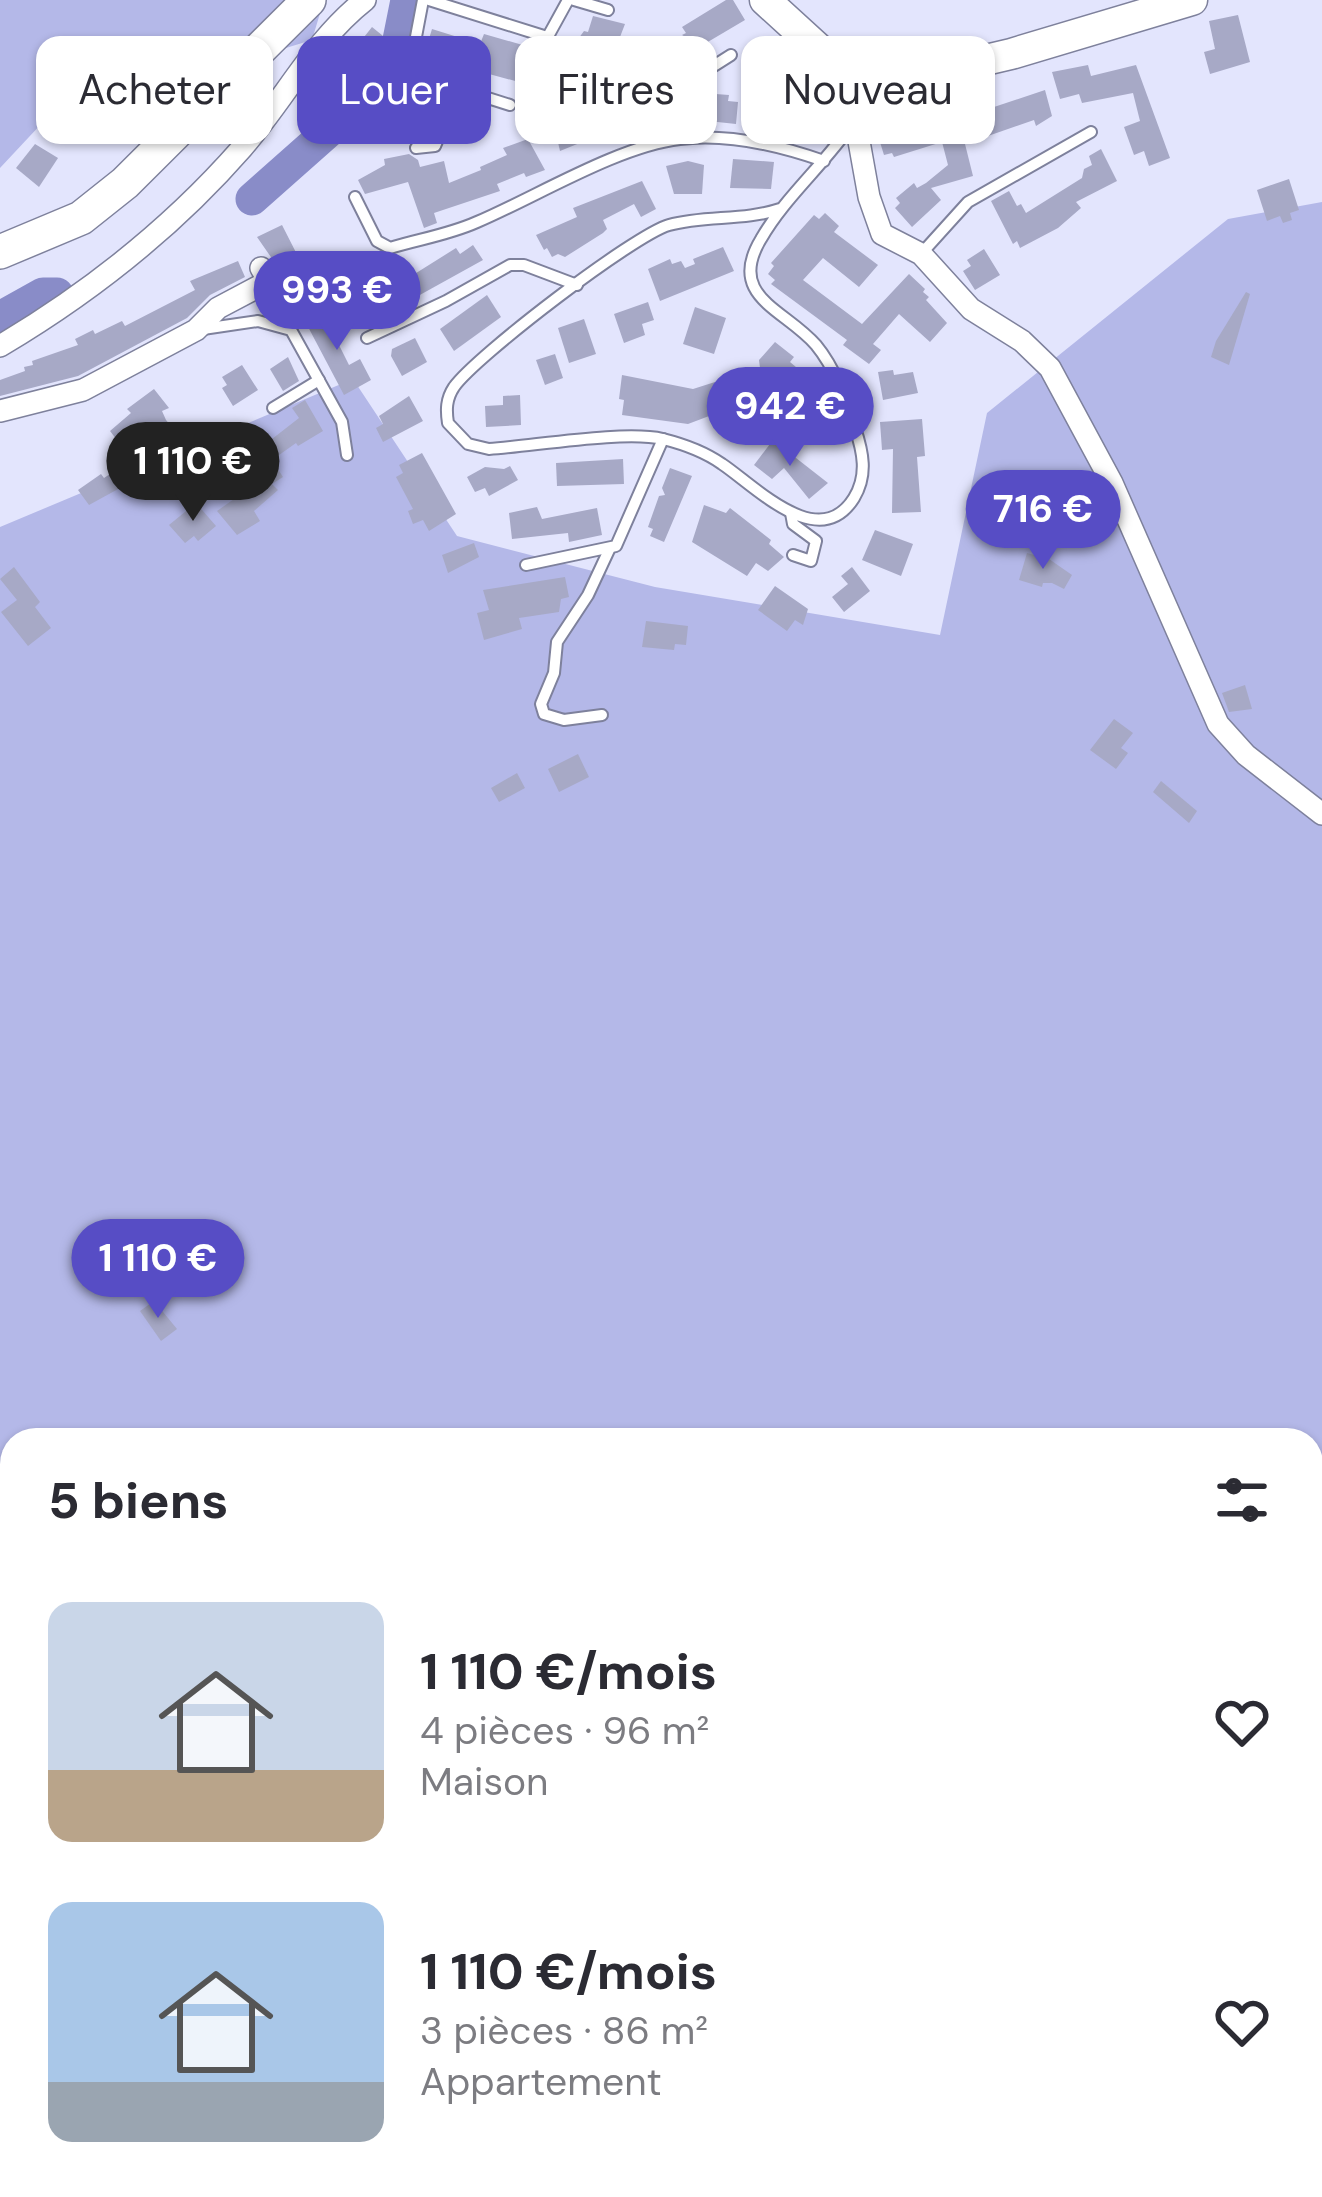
<!DOCTYPE html>
<html lang="fr">
<meta charset="utf-8">
<style>
body{margin:0;font-family:"DM Sans",sans-serif;background:#f7f7f7;color:#2b2b33;height:100vh;display:flex;flex-direction:column;font-size:45px;white-space:nowrap}
*{box-sizing:border-box;margin:0}
p{font-size:39px;color:#7c7c81}
.icon{flex:none;width:66px;height:66px;fill:none;stroke:currentColor;stroke-width:2;stroke-linecap:round;stroke-linejoin:round}
.map{position:relative;flex:1;overflow:hidden}
.sheet{position:absolute;left:0px;top:1428px;width:1323px;height:771px;display:flex;flex-direction:column;background:#fff;border-radius:36px 36px 0 0;box-shadow:0 3px 9px #0004}
.sheet>*{flex:none}
.guide{position:absolute;left:36px;top:36px;width:1251px;height:108px;display:flex;gap:24px}
.price{position:absolute;translate:-50% -102px;padding:0 27px;border-radius:42px;background:#574dc5;color:#fff;font-size:39px;line-height:78px;filter:drop-shadow(0 3px 6px #0008)}
.price::after{content:'';position:absolute;left:50%;top:72px;width:36px;height:27px;margin-left:-18px;background:inherit;clip-path:polygon(0 0,100% 0,50% 100%)}
.price.active{background:#222;color:#fff}
ul{padding:0;list-style:none}
li{display:flex;align-items:center;gap:36px;height:300px;padding:0 48px}
li span{display:grid;place-items:center;flex:none;width:336px;height:240px;border-radius:24px;color:#555}
li>.icon{margin-inline-start:auto}
span .icon{width:144px;height:144px;fill:#fffc;stroke-width:1}
li b{font-size:51px}
h2{display:flex;justify-content:space-between;align-items:center;height:144px;padding:0 48px;font-size:51px}
.pill{padding:0 42px;border-radius:24px;background:#fff;box-shadow:0 3px 9px #0004;font-size:42px;line-height:108px}
.pill.active{background:#574dc5;color:#fff}
.map>svg:first-child{display:block}
</style>
<div class="map">
<svg width="1322" height="2197" viewBox="0 0 1322 2197">
<rect width="100%" height="100%" fill="#e3e5fd"/>
<g fill="#b4b8e8" fill-rule="evenodd">
<polygon points="0,0 324,0 312,40 43,122 0,168"/>
<path d="M1322 202V2197H0V527L353 379 457 536 655 587 940 635 987 413 1228 219ZM12 1440H1311V2187H12Z"/>
</g>
<g fill="none" stroke-linecap="round" stroke-linejoin="round">
<g stroke="#898cc8" stroke-width="33">
<polyline points="252,199 392,75 407,0"/>
<polyline points="0,318 43,294 57,294"/>
</g>
</g>
<g fill="#a7a9c6">
<polygon points="726,0 733,0 745,20 701,46 682,35 686,33 682,27"/>
<polygon points="1238,15 1250,62 1210,74 1204,52 1215,49 1209,21"/>
<polygon points="593,16 625,24 620,37 607,38 601,54 585,69 573,46 584,31 588,32"/>
<polygon points="372,27 388,40 384,60 358,93 345,84 310,127 298,119 322,80 327,84"/>
<polygon points="432,29 480,44 484,34 526,46 529,68 541,68 548,56 562,60 570,82 559,93 471,69 470,75 462,73 457,78 444,74 422,62"/>
<polygon points="770,36 783,54 778,58 788,83 805,75 814,96 798,107 800,112 796,114 792,109 772,116 759,89 772,83 749,52"/>
<polygon points="652,57 660,72 629,89 622,77"/>
<polygon points="1088,65 1091,76 1136,65 1170,158 1149,166 1144,151 1134,155 1124,127 1140,121 1133,93 1082,103 1079,94 1060,99 1052,72"/>
<polygon points="1045,90 1052,116 1036,126 1034,120 965,144 973,176 931,188 941,200 912,227 895,208 900,203 896,198 914,183 917,188 926,183 948,165 942,142 894,157 892,153 884,155 879,139 934,122 937,119 935,111 956,105 957,109 965,107 967,116"/>
<polygon points="702,93 729,95 728,101 738,102 736,124 699,120 713,112"/>
<polygon points="646,104 657,124 623,139 614,122"/>
<polygon points="583,113 592,138 560,151 553,121"/>
<polygon points="528,139 545,170 526,177 524,173 497,184 500,191 434,213 437,223 424,228 408,182 365,194 358,180 385,165 384,159 409,154 418,160 420,167 444,161 449,183 481,170 480,167 507,155 503,148"/>
<polygon points="35,144 58,158 39,187 16,168"/>
<polygon points="1101,149 1117,181 1076,202 1081,208 1058,228 1020,248 1017,241 1013,244 991,201 1009,191 1017,206 1021,204 1026,213 1082,178 1084,169 1092,165 1089,156"/>
<polygon points="733,159 774,162 771,189 730,188"/>
<polygon points="688,161 704,165 702,194 674,194 666,166"/>
<polygon points="1289,179 1299,210 1290,213 1292,220 1283,223 1280,216 1267,221 1257,190"/>
<polygon points="642,181 656,209 641,217 634,204 603,220 607,229 603,233 565,257 558,254 552,257 547,248 544,250 536,235 577,217 573,208"/>
<polygon points="825,213 839,226 834,232 878,265 859,287 823,258 803,280 862,324 909,274 925,289 923,292 929,297 926,300 947,323 930,342 899,314 873,344 881,350 869,364 843,345 847,340 771,284 775,280 768,274 774,266 771,263 814,215 819,219"/>
<polygon points="282,225 310,280 283,292 282,273 257,237"/>
<polygon points="473,245 483,260 418,296 409,282 415,278 413,275 456,248 460,254"/>
<polygon points="723,247 734,271 660,301 648,269 670,259 672,264 681,261 685,268 695,264 693,259"/>
<polygon points="984,249 1000,275 975,290 963,271 971,266 967,260"/>
<polygon points="238,261 245,277 210,295 187,318 78,376 0,396 0,380 25,371 24,367 33,365 32,361 78,345 75,339 93,330 95,334 122,321 125,326 195,290 190,281"/>
<polygon points="381,284 392,303 370,316 360,299"/>
<polygon points="1246,292 1250,294 1229,365 1211,357 1216,341"/>
<polygon points="487,295 501,317 454,351 440,329"/>
<polygon points="648,302 654,320 642,324 645,335 624,343 614,314"/>
<polygon points="695,307 726,318 714,354 683,344"/>
<polygon points="333,310 346,336 337,341 349,365 360,359 371,380 344,395 306,323"/>
<polygon points="584,319 596,354 569,363 558,328"/>
<polygon points="415,338 427,362 402,376 391,356 392,349"/>
<polygon points="775,342 794,357 790,362 809,378 815,373 826,385 808,399 820,428 809,438 784,410 791,404 753,371 760,368 759,360"/>
<polygon points="555,354 563,378 545,385 536,360"/>
<polygon points="288,357 299,381 283,391 270,369"/>
<polygon points="242,365 258,390 233,406 222,388 227,385 222,377"/>
<polygon points="893,370 894,375 913,372 918,393 883,400 878,372"/>
<polygon points="622,375 693,389 715,382 725,410 688,424 622,415 624,400 619,399"/>
<polygon points="154,389 169,408 162,411 166,420 189,447 147,479 110,431 131,413 127,409"/>
<polygon points="520,395 521,425 486,427 485,406 503,405 503,396"/>
<polygon points="409,396 423,421 383,442 376,428 383,424 379,416"/>
<polygon points="305,400 323,431 298,446 296,443 272,460 283,477 272,484 278,490 254,511 260,521 237,535 217,511 251,487 239,469 255,459 240,435 251,428 263,446 299,418 292,408"/>
<polygon points="922,419 925,456 917,457 921,512 892,513 893,449 882,450 880,422"/>
<polygon points="773,440 828,483 809,499 784,468 772,479 754,465"/>
<polygon points="422,453 456,514 429,531 423,520 413,524 408,511 413,509 396,477 403,473 399,465"/>
<polygon points="623,459 624,484 557,486 556,463"/>
<polygon points="510,466 518,480 489,496 485,488 475,492 467,477 485,467 504,469"/>
<polygon points="670,468 692,476 664,542 650,536 653,529 648,527 659,496 665,495 662,488"/>
<polygon points="101,474 104,478 110,474 120,488 89,505 78,490"/>
<polygon points="196,503 216,526 198,541 194,536 185,543 169,525"/>
<polygon points="704,505 726,513 730,508 771,540 769,544 784,557 768,571 756,563 747,576 692,542"/>
<polygon points="537,507 542,519 597,508 602,535 569,542 568,533 512,539 509,513"/>
<polygon points="875,530 913,544 901,576 862,560"/>
<polygon points="474,543 479,557 448,573 442,555"/>
<polygon points="1027,553 1049,559 1072,575 1064,589 1052,583 1043,583 1042,587 1019,580"/>
<polygon points="14,567 40,602 35,607 51,628 28,646 1,612 17,600 0,579"/>
<polygon points="852,567 870,591 844,612 832,597 848,584 841,576"/>
<polygon points="565,577 569,597 561,599 559,612 519,618 522,629 484,640 477,613 489,610 483,590"/>
<polygon points="775,586 808,609 803,625 795,620 787,631 758,610"/>
<polygon points="646,621 688,626 686,645 675,644 674,650 642,647"/>
<polygon points="1245,685 1252,709 1229,712 1222,693"/>
<polygon points="1114,719 1133,733 1121,748 1128,753 1116,769 1090,750"/>
<polygon points="578,754 589,777 559,792 548,769"/>
<polygon points="517,773 525,788 499,802 491,788"/>
<polygon points="1161,781 1197,811 1189,823 1153,792"/>
<polygon points="154,1301 177,1329 161,1341 140,1311"/>
</g>
<g fill="none" stroke-linecap="round" stroke-linejoin="round">
<defs>
<g id="lane">
<polyline points="429,0 547,37"/>
<polyline points="574,0 608,10"/>
<polyline points="535,60 568,0"/>
<polyline points="409,73 510,105"/>
<polyline points="867,115 976,79"/>
<polyline points="685,138 667,102 668,95 731,55"/>
<polyline points="416,148 435,146 441,132 435,121 396,98 411,63 423,0"/>
<path d="M355 197 377 241 390 248C419 239 448 235 477 222 536 197 618 146 680 139 726 133 781 146 824 161"/>
<path d="M780 209C744 221 705 215 669 225 634 235 476 356 454 387 446 399 446 410 448 423L468 444 489 449C534 446 624 430 663 439 683 444 705 452 722 464 755 486 819 554 854 498 868 475 863 452 855 428 846 399 835 368 816 345 785 309 726 297 761 239 785 197 824 165 852 124"/>
<polyline points="921,254 968,202 1091,132"/>
<polyline points="203,329 258,321 291,330 342,422 347,455"/>
<polyline points="367,338 446,301 510,265 524,265 577,285"/>
<polyline points="273,408 319,380"/>
<polyline points="791,513 793,524 816,541 811,561 793,555"/>
<polyline points="526,565 616,546 663,439"/>
<polyline points="602,715 564,720 544,714 541,704 554,673 557,642 588,595 609,550"/>
</g>
<g id="street">
<polyline points="853,71 855,119 868,107 883,81"/>
<polyline points="855,119 869,197 882,234 921,254 971,309 1022,341 1050,368 1112,483 1218,724 1246,755 1322,814"/>
<path d="M0 346C91 292 172 228 242 148 285 99 313 41 365 0"/>
<polyline points="0,411 83,390 196,330 218,308 269,281 261,268"/>
</g>
<polyline id="secondary" points="765,0 834,63 892,82 1011,54 1192,0"/>
<polyline id="primary" points="0,252 81,218 125,183 309,0"/>
</defs>
<use href="#lane" stroke="#7e819c" stroke-width="14"/>
<use href="#street" stroke="#7e819c" stroke-width="24"/>
<use href="#secondary" stroke="#7e819c" stroke-width="33"/>
<use href="#primary" stroke="#7e819c" stroke-width="36"/>
<use href="#lane" stroke="#fff" stroke-width="10"/>
<use href="#street" stroke="#fff" stroke-width="21"/>
<use href="#secondary" stroke="#fff" stroke-width="30"/>
<use href="#primary" stroke="#fff" stroke-width="33"/>
</g>
</svg>
<b class="price" style="left:337px;top:353px">993 €</b>
<b class="price" style="left:790px;top:469px">942 €</b>
<b class="price active" style="left:193px;top:524px">1 110 €</b>
<b class="price" style="left:1043px;top:572px">716 €</b>
<b class="price" style="left:158px;top:1321px">1 110 €</b>
<div class="guide">
<a class="pill">Acheter</a>
<a class="pill active">Louer</a>
<a class="pill">Filtres</a>
<a class="pill">Nouveau</a>
</div>
<section class="sheet">
<h2>5 biens<svg class="icon" aria-label="filters" viewBox="0 0 24 24"><path d="M4 7h16M4 17h16"/><circle cx="9" cy="7" r="2"/><circle cx="15" cy="17" r="2"/></svg></h2>
<ul>
<li><span style="background:linear-gradient(#c9d6e8 70%,#b9a48a 0)"><svg class="icon" aria-label="home" viewBox="0 0 24 24"><path d="M3 11l9-7 9 7M6 9v11h12V9"/></svg></span><div><b>1 110 €/mois</b><p>4 pièces · 96 m²</p><p>Maison</p></div><svg class="icon" aria-label="heart" viewBox="0 0 24 24"><path d="M12 20l-8-8c-3-5 5-10 8-4 3-6 11-1 8 4z"/></svg></li>
<li><span style="background:linear-gradient(#a9c7e8 75%,#9aa5b1 0)"><svg class="icon" aria-label="home" viewBox="0 0 24 24"><path d="M3 11l9-7 9 7M6 9v11h12V9"/></svg></span><div><b>1 110 €/mois</b><p>3 pièces · 86 m²</p><p>Appartement</p></div><svg class="icon" aria-label="heart" viewBox="0 0 24 24"><path d="M12 20l-8-8c-3-5 5-10 8-4 3-6 11-1 8 4z"/></svg></li>
</ul>
</section>
</div>
